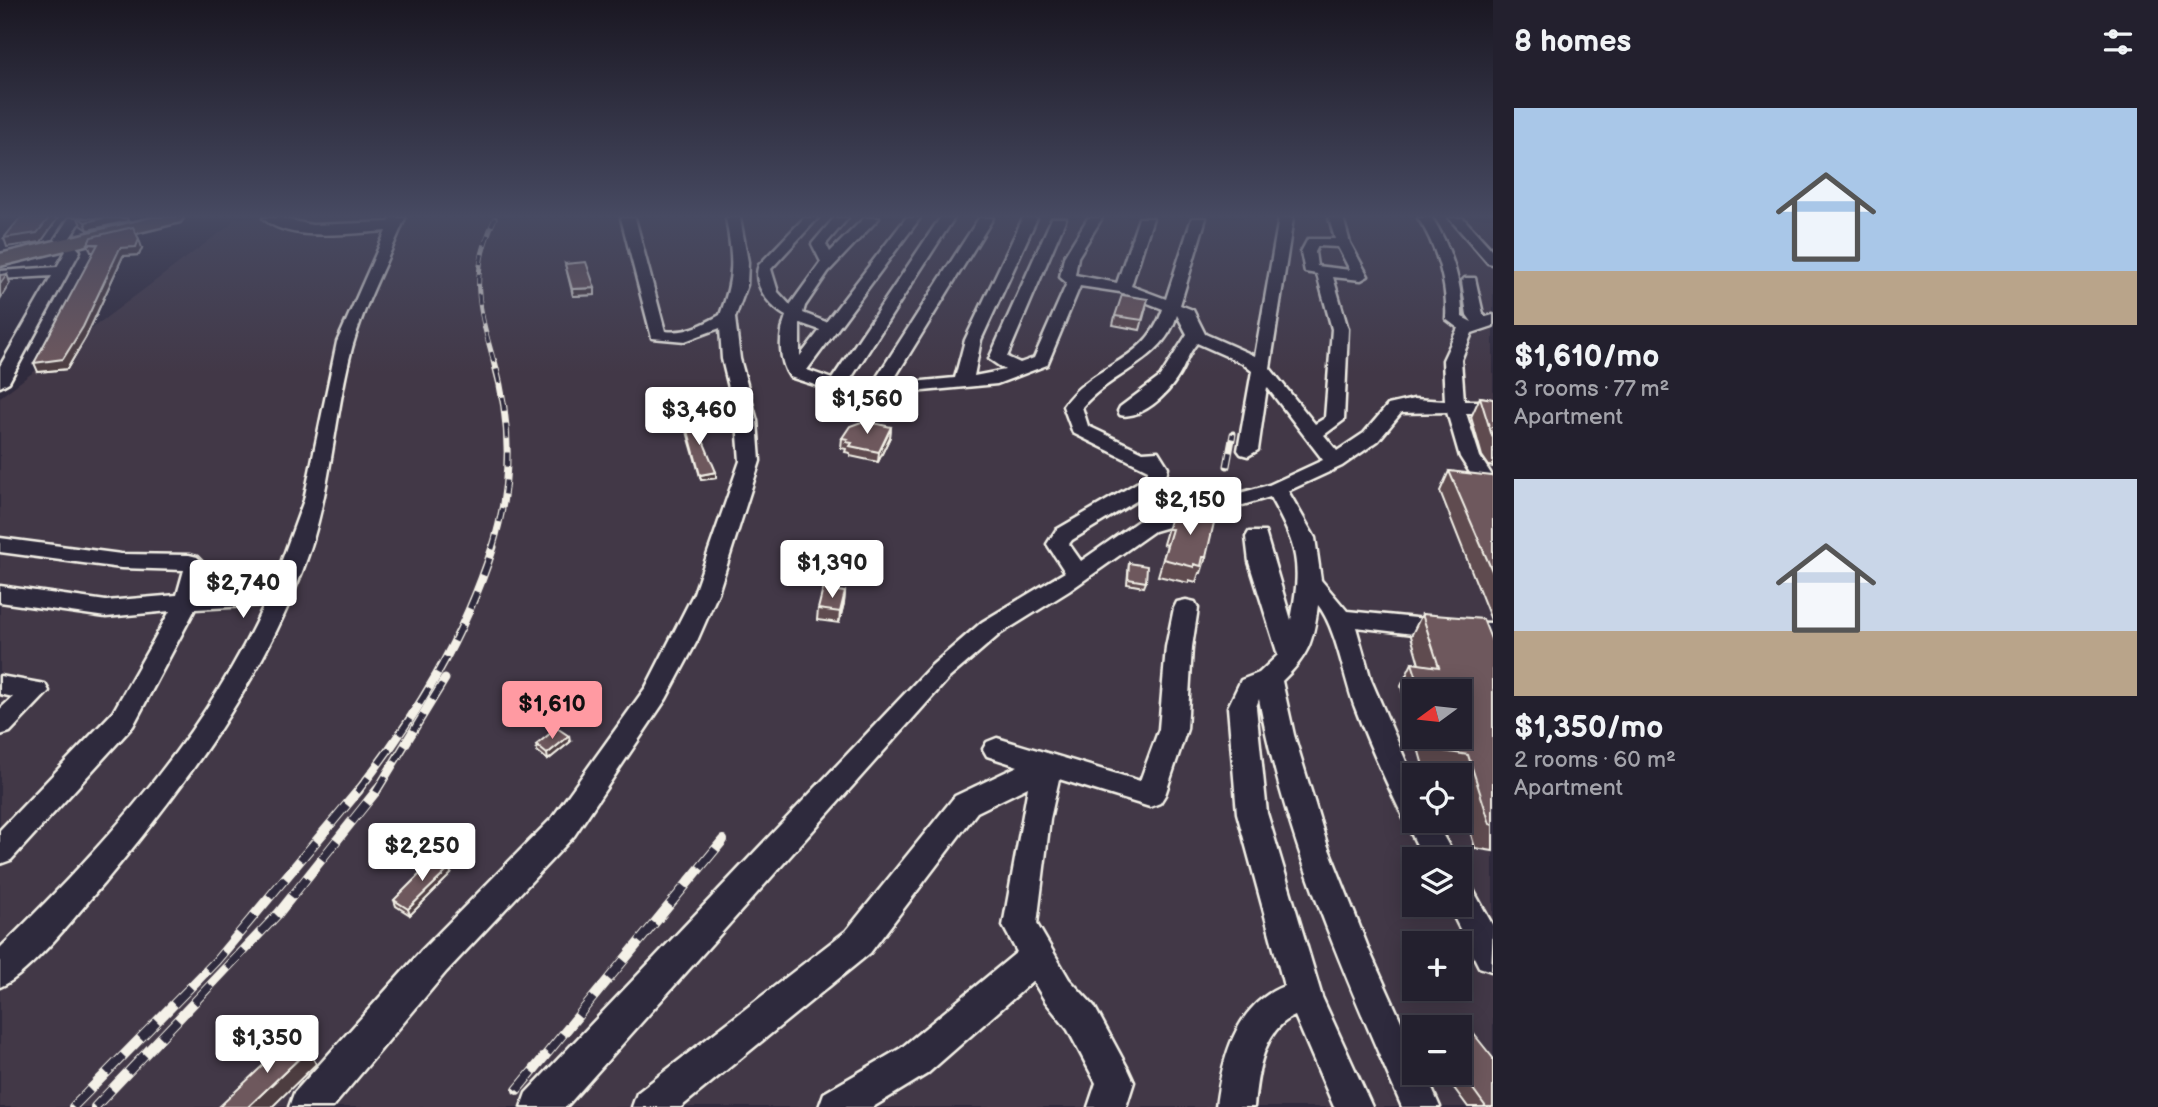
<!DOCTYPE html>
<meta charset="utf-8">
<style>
body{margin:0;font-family:"Balsamiq Sans",sans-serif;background:#2b2836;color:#f1f3f6;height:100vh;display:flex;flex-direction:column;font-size:26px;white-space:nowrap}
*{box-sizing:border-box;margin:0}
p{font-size:23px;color:#a3a3aa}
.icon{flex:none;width:38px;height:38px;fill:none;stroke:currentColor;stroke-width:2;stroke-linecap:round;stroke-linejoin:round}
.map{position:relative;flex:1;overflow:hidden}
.panel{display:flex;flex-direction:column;background:#23202e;width:665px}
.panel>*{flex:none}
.needle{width:46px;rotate:255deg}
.controls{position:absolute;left:1402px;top:679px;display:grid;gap:14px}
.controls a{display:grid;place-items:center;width:70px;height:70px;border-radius:0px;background:#23202e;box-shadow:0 4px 18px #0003,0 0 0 2px #403e4a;font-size:35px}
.price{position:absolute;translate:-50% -60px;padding:0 16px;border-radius:7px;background:#fff;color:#222;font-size:23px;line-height:46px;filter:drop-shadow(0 2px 4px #0008)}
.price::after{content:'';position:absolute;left:50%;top:42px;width:21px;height:16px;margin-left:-10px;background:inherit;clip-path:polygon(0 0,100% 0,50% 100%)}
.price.selected{background:#ff9aa2;color:#111}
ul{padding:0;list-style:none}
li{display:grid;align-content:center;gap:14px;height:371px;padding:0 21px}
li span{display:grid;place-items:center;height:217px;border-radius:0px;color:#555}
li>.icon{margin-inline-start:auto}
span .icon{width:126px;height:126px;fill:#fffc;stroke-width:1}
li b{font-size:30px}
h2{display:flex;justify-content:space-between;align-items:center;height:84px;padding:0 21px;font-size:30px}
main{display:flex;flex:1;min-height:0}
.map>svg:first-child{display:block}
</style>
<main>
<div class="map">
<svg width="1493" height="1107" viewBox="0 0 1493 1107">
<rect width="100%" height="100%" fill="#2f2a3d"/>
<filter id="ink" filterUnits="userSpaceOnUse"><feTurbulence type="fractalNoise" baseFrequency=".0143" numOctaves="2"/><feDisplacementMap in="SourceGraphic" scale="14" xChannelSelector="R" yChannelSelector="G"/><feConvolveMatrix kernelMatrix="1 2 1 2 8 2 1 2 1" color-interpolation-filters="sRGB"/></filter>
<g filter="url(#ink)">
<path fill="#423847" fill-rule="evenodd" d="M234 218H1493V1107H0V397L230 225ZM1414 691H1460V737H1414ZM1414 775H1460V821H1414ZM1414 859H1460V905H1414ZM1414 943H1460V989H1414ZM1414 1027H1460V1073H1414Z"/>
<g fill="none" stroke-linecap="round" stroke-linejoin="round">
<defs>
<g id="minor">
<polygon points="69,218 83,218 69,239 80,251 9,382 0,387 0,366 52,276 0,279 0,271 57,267 66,251 55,239"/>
<path d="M263 218H280L312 225 389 222 391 218H405C386 265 360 311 349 360 332 433 330 500 302 572 258 687 183 788 104 883 81 909 29 976 0 987V948C101 849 205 736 264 605L195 609 133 726 11 860 0 864V830L113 712 170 611 106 617 0 602V586L106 601 177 595 184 570 121 568 0 552V538L121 554 189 555 197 557 208 568 201 594 271 590 304 500 337 342 386 231C353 233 288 243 263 218Z"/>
<path d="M621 218H635L665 331C686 334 702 325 720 315 735 276 733 258 726 218H740L748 262 747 285 735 318 740 359 757 421 760 461 718 593 697 641 666 699 574 836 446 972 333 1107H289L294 1093 422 950 552 818 646 687 694 593 740 461 737 421 722 359 720 328 685 341 652 338Z"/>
<path d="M804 218H818L771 269 778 292 790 305 821 262 812 244 834 218H848L826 244 830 252 864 218H879L828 272 805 306 803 313 826 322 906 218H920L807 370 832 379 940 218H954L848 383H873L979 218H993L891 384 955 378 965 340 1023 218H1037L981 340 974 376 1005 370 989 359 1052 218H1066L1007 357 1020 363 1034 358 1067 283 1060 277 1064 257 1088 218H1102L1078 257 1075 275 1117 283 1139 218H1153L1131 286 1166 299 1192 218H1206L1180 305 1193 310 1205 334 1255 356 1279 218H1293L1270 368 1315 424 1325 418 1332 329 1317 274 1305 272 1301 252 1308 239H1335L1329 218H1343L1350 243 1368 276 1361 280 1333 277 1348 329 1344 420 1324 435 1337 451 1364 433 1388 405 1414 399 1445 401 1443 360 1458 328 1446 319C1448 286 1437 246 1418 218H1432C1450 245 1463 285 1462 317L1472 322 1467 315 1462 281 1465 278H1475L1483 314 1486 317 1493 315V326L1472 333 1461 360 1464 401H1493V413H1466L1480 457 1493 477V500L1486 498 1460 457 1447 412 1401 413 1378 441 1342 466 1288 491 1315 538 1321 580 1347 611 1455 622 1493 623V639H1455L1356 627 1371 680 1414 780V821H1435L1456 859H1424C1400 811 1376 763 1356 710 1344 680 1337 629 1318 605 1313 642 1309 655 1282 681L1294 735 1327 844 1369 950 1414 1050V1073H1425L1440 1107H1402C1344 974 1286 842 1259 699L1256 707 1267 813 1322 997 1372 1107H1334L1295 1016C1262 1029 1257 1077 1254 1107H1216C1222 1060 1235 1005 1284 986L1237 813 1228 707 1241 680 1259 673 1278 655 1249 562 1246 537 1249 532H1265L1291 620C1302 563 1298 548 1270 497L1154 531 1069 591 1000 634 949 678 566 1107H521L526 1093 931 666 982 622 1065 572 1047 544 1056 530 1147 477 1148 470 1073 433 1063 406C1094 362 1145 364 1163 309L1120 292 1080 286 1047 365 997 384 891 394 840 393 790 377C778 360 779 335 786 316 770 307 751 284 759 265ZM1318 246 1338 247 1350 270 1317 266 1315 252ZM1177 315 1187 334 1160 377 1120 407 1118 411 1120 415C1141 420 1168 394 1178 377 1185 366 1188 353 1197 343L1242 363 1252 371 1238 450 1241 454 1248 456 1258 450 1267 387 1323 460 1269 485 1138 521 1081 561 1069 544 1072 540 1164 484 1168 467 1158 451 1143 452 1088 426 1082 407C1112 372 1163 362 1177 315ZM800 323 820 330 800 356Z"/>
<polygon points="1449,218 1463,218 1493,251 1493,264 1488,263"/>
<polygon points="1186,600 1195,602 1198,608 1192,647 1187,729 1165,795 1160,803 1150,807 1059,779 1050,819 1037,924 1069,979 1094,1006 1128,1069 1134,1082 1126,1107 1088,1107 1096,1083 1068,1030 1045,1001 1033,981 927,1074 873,1107 819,1107 824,1093 901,1048 1017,952 1003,926 1028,787 977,812 870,953 681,1107 632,1107 637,1093 846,931 955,796 1018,766 987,756 983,749 987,742 997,738 1140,781 1159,729 1166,647 1174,608 1177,602"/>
<polygon points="0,676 45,684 49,691 10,732 0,735 0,709 13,697 0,694"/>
<polygon points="1460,882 1471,886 1493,926 1491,971 1479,967 1448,905 1460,905"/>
</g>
<polygon id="major" points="152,218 183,218 180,222 0,266 0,254"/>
</defs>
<use href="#minor" stroke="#f4f1e8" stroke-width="5"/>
<use href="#major" stroke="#f4f1e8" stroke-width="5"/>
<use href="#minor" fill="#2f2a3d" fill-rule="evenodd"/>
<use href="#major" fill="#776864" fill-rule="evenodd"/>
<defs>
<path id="rail-far3" d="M494 362C478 306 469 273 495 218"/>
<g id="rail-far2">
<polyline points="1227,466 1233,434"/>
<path d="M492 549C512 486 512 424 494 361"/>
</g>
<g id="rail-far1">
<path d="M357 792C416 717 464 638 493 547"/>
<polyline points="376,792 445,679"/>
</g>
<g id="rail">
<polyline points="517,1090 723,840"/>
<polyline points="73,1107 216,961 359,790"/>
<polyline points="95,1107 278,914 377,790"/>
</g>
</defs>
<use href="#rail-far3" stroke="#f4f1e8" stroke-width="5"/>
<use href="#rail-far2" stroke="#f4f1e8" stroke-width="7"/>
<use href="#rail-far1" stroke="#f4f1e8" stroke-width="9"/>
<use href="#rail" stroke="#f4f1e8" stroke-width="10"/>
<use href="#rail-far3" stroke="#2f2a3d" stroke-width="3.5" stroke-dasharray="10" stroke-linecap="butt"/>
<use href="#rail-far2" stroke="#2f2a3d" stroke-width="4.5" stroke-dasharray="14" stroke-linecap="butt"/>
<use href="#rail-far1" stroke="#2f2a3d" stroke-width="6" stroke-dasharray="18" stroke-linecap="butt"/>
<use href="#rail" stroke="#2f2a3d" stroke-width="8" stroke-dasharray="24" stroke-linecap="butt"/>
</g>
<g fill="#5f4c50" stroke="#f4f1e8" stroke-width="2">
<polygon points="78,218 128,221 88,230 81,225"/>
<polygon points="88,244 142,248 139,255 123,256 86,337 67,369 38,372 94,252 91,252"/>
<polygon points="565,264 595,288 595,295 573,296"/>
<polygon points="1146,308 1140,330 1113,325 1115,316"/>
<polygon points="1480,397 1493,399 1493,467 1489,466 1482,456 1471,417"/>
<polygon points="684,416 716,472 716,478 701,480 684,421"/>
<polygon points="891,427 890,437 878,462 850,456 850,453 845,452 846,449 841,448 842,438"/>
<polygon points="1449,471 1493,478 1493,621 1491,620 1440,491"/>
<polygon points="1172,514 1206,557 1201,573 1199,573 1196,582 1189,580 1189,583 1158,576 1167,545 1163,544"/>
<polygon points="1129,563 1146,582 1144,587 1127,584"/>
<polygon points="845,592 844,603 839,623 817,620 818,609"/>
<polygon points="1422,614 1493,644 1493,851 1475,848 1460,796 1460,775 1436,775 1425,773 1415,737 1460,737 1460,691 1414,691 1414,734 1401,686 1412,663 1419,664 1411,636"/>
<polygon points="570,742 548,760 537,751 536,745"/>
<polygon points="420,869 451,874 410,915 396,906 394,900 421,873"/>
<polygon points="1460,1036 1493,1107 1468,1107 1443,1073 1460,1073"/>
</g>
<g fill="#4d3e41" stroke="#f4f1e8" stroke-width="2">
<polygon points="49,218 58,218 41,242 7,247 4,238"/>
<polygon points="103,218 127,218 128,221 88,230 85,222"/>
<polygon points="139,239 142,248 139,255 123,256 86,337 67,369 38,372 34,363 120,248"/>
<polygon points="7,274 10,283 0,299 0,284"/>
<polygon points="595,288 595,295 573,296 572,289"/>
<polygon points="891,427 890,437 878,462 879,452"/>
<polygon points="716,472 716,478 701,480 700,475"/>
<polygon points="845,592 844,603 839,623 840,612"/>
<polygon points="569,736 570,742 548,760 547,754"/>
<polygon points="450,868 451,874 410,915 408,909"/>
<polygon points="309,1049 316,1064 272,1107 248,1107"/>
</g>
<g fill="#6e585d" stroke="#f4f1e8" stroke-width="2">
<polygon points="20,218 49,218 37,233 4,238"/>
<polygon points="79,218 103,218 85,222"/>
<polygon points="133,227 139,239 136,247 120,248 83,327 63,359 34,363 98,244 88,244 91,237"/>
<polygon points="586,262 595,288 572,289 565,264"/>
<polygon points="7,274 0,284 0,275"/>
<polygon points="1122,295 1148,299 1142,320 1115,316"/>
<polygon points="1480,397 1493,399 1493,438 1492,436"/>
<polygon points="692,414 716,472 700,475 684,416"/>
<polygon points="864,421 891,427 879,452 850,446 852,443 846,442 848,439 842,438 850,426"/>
<polygon points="1449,471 1492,476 1493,478 1493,573"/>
<polygon points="1191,509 1216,514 1206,557 1203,557 1201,566 1194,564 1194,567 1163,559 1172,529 1168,529 1172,514"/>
<polygon points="1129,563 1147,566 1146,582 1128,579"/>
<polygon points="823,589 845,592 840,612 818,609"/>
<polygon points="1422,614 1483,619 1493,644 1493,825 1490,824 1468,755 1438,750 1434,737 1460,737 1460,691 1421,691 1412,663 1439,667"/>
<polygon points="557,728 569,736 547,754 536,745"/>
<polygon points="432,857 450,868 408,909 394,900 423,871 420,869"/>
<polygon points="1473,1033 1493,1058 1493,1107 1486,1107 1460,1071 1460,1036"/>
<polygon points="294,1036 309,1049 248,1107 219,1107"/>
</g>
</g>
<linearGradient id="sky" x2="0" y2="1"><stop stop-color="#1a1722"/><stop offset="0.58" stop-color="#474a62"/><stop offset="1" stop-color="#474a62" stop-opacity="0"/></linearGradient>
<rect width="1493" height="373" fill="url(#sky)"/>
</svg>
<div class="controls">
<a><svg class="needle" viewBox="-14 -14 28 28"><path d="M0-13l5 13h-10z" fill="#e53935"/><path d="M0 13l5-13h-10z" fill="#a3a3aa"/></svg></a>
<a><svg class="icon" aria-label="locate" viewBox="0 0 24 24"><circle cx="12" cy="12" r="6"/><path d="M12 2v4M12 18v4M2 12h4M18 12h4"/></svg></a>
<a><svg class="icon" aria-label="layers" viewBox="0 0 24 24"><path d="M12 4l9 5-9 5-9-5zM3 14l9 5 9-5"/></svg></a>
<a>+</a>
<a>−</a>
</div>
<b class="price" style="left:867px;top:436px">$1,560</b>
<b class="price" style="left:699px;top:447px">$3,460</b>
<b class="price" style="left:1190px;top:537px">$2,150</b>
<b class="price" style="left:832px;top:600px">$1,390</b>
<b class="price" style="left:243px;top:620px">$2,740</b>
<b class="price selected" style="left:552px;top:741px">$1,610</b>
<b class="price" style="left:422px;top:883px">$2,250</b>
<b class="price" style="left:267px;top:1075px">$1,350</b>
</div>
<section class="panel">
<h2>8 homes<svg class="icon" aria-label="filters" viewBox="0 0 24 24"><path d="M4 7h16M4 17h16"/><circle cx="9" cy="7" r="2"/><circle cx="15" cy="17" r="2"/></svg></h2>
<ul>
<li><span style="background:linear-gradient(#a9c7e8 75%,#b9a48a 0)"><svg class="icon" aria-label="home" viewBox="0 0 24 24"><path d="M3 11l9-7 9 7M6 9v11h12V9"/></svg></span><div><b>$1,610/mo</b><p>3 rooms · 77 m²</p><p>Apartment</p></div></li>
<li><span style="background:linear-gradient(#c9d6e8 70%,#b9a48a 0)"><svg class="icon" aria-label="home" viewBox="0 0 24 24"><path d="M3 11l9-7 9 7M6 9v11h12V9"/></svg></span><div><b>$1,350/mo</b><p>2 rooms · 60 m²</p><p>Apartment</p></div></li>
</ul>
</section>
</main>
